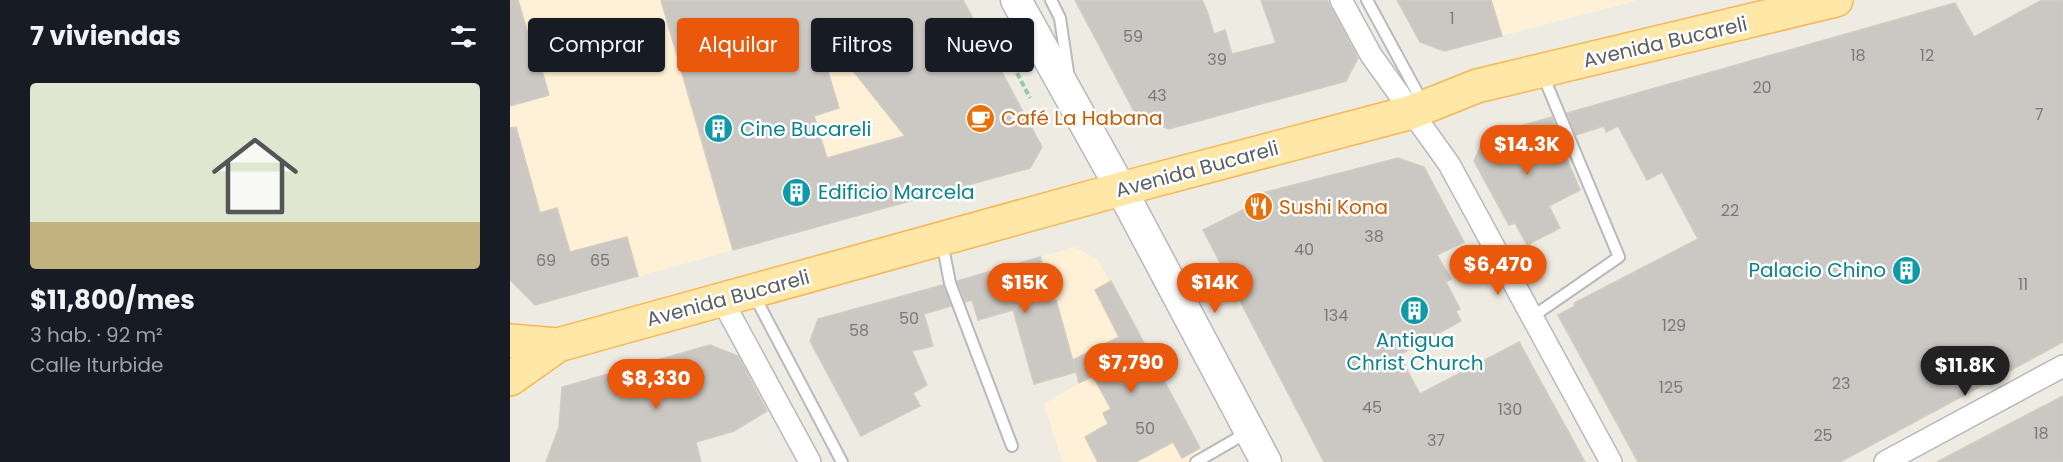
<!DOCTYPE html>
<html lang="es">
<meta charset="utf-8">
<style>
body{margin:0;font-family:Poppins,sans-serif;background:#20242c;color:#f1f3f6;height:100vh;display:flex;flex-direction:column;font-size:22px;white-space:nowrap}
*{box-sizing:border-box;margin:0}
p{font-size:20px;color:#9ea1a6}
.icon{flex:none;width:33px;height:33px;fill:none;stroke:currentColor;stroke-width:2;stroke-linecap:round;stroke-linejoin:round}
.map{position:relative;flex:1;overflow:hidden}
.details{display:flex;flex-direction:column;background:#171b24;width:510px}
.details>*{flex:none}
.top-card{position:absolute;left:18px;top:18px;width:570px;height:54px;display:flex;gap:12px}
.price{position:absolute;translate:-50% -51px;padding:0 14px;border-radius:21px;background:#ea580c;color:#fff;font-size:20px;line-height:39px;filter:drop-shadow(0 2px 3px #0008)}
.price::after{content:'';position:absolute;left:50%;top:36px;width:18px;height:14px;margin-left:-9px;background:inherit;clip-path:polygon(0 0,100% 0,50% 100%)}
.price.selected{background:#222;color:#fff}
ul{padding:0;list-style:none}
li{display:grid;align-content:center;gap:12px;height:318px;padding:0 30px}
li span{display:grid;place-items:center;height:186px;border-radius:6px;color:#555}
li>.icon{margin-inline-start:auto}
span .icon{width:108px;height:108px;fill:#fffc;stroke-width:1}
li b{font-size:26px}
h2{display:flex;justify-content:space-between;align-items:center;height:72px;padding:0 30px;font-size:26px}
.pill{padding:0 21px;border-radius:6px;background:#171b24;box-shadow:0 2px 4px #0004;font-size:21px;line-height:54px}
.pill.selected{background:#ea580c;color:#fff}
main{display:flex;flex:1;min-height:0}
.map>svg:first-child{display:block}
</style>
<main>
<section class="details">
<h2>7 viviendas<svg class="icon" aria-label="filters" viewBox="0 0 24 24"><path d="M4 7h16M4 17h16"/><circle cx="9" cy="7" r="2"/><circle cx="15" cy="17" r="2"/></svg></h2>
<ul>
<li><span style="background:linear-gradient(#dfe7d0 75%,#c2b280 0)"><svg class="icon" aria-label="home" viewBox="0 0 24 24"><path d="M3 11l9-7 9 7M6 9v11h12V9"/></svg></span><div><b>$11,800/mes</b><p>3 hab. · 92 m²</p><p>Calle Iturbide</p></div></li>
</ul>
</section>
<div class="map">
<svg width="1553" height="462" viewBox="0 0 1553 462">
<rect width="100%" height="100%" fill="#eeebe3"/>
<g fill="#fff1d7">
<polygon points="0,0 453,0 532,147 520,168 25,305 0,280"/>
<polygon points="887,0 1129,0 934,51 910,42"/>
<polygon points="565,247 588,260 698,462 552,462 534,404 569,383 533,256"/>
</g>
<g fill="#cbc7c2" stroke="#d3ccc1" stroke-width="1.5" fill-rule="evenodd">
<polygon points="0,0 8,0 25,58 28,57 39,95 0,106"/>
<path d="M151 0H453L532 147 520 168 223 250ZM302 19 395 136 317 158 304 116 329 108Z"/>
<polygon points="565,0 692,0 697,11 704,34 715,30 722,54 766,43 751,0 817,0 848,58 836,81 659,129 627,117"/>
<polygon points="887,0 981,0 992,36 934,51 910,42"/>
<polygon points="1532,0 1553,0 1553,342 1330,462 1128,462 1048,315 1065,306 1064,303 1188,239 1152,172 1137,180 1108,126 1096,132 1094,126 1066,135 1057,113 1445,3 1464,37"/>
<polygon points="1042,117 1052,139 1049,140 1070,190 1039,206 1050,228 1017,245 1005,223 999,225 964,161 975,136"/>
<polygon points="6,127 30,213 47,208 60,252 117,237 128,276 25,305 0,280 0,128"/>
<polygon points="888,158 914,167 954,242 927,255 941,279 936,282 950,309 946,311 951,321 889,355 910,394 1009,342 1075,462 814,462 693,230 741,206 737,197"/>
<polygon points="530,257 543,301 546,300 566,372 524,384 503,310 468,320 462,300 455,302 447,281"/>
<polygon points="601,281 690,448 672,458 663,442 626,462 588,462 575,437 598,424 593,413 601,409 583,376 569,383 563,360 609,337 585,290"/>
<polygon points="433,285 441,306 414,314 423,346 402,351 417,385 403,393 410,406 351,436 300,341 308,319"/>
<polygon points="200,345 228,356 257,411 224,431 186,442 191,462 36,462 49,427 52,387"/>
<polygon points="1553,396 1553,462 1427,462 1503,422"/>
</g>
<g fill="none" stroke-linecap="round" stroke-linejoin="round">
<defs>
<g id="lane">
<polyline points="541,0 550,18 558,72"/>
<polyline points="857,0 914,105"/>
<polyline points="432,242 440,283 502,446"/>
<polyline points="244,295 332,462"/>
<polyline points="1022,317 1109,257 1032,73"/>
<polyline points="686,462 738,432"/>
</g>
<g id="street">
<polyline points="831,0 861,55 939,164 1101,462"/>
<polyline points="212,300 300,462"/>
<polyline points="1375,462 1553,366"/>
</g>
<polyline id="secondary" points="506,0 611,189 756,462"/>
<g id="primary">
<polyline points="0,341 48,345 611,189 902,112 967,86 1326,0"/>
<polyline points="0,379 48,345"/>
</g>
</defs>
<use href="#lane" stroke="#b6babe" stroke-width="14"/>
<use href="#street" stroke="#b6babe" stroke-width="24"/>
<use href="#secondary" stroke="#b5b9be" stroke-width="33"/>
<use href="#primary" stroke="#f7b754" stroke-width="36"/>
<polyline stroke="#99cba1" stroke-width="4" stroke-dasharray="6 3" stroke-linecap="butt" points="507,73 520,98"/>
<use href="#lane" stroke="#fff" stroke-width="10"/>
<use href="#street" stroke="#fff" stroke-width="21"/>
<use href="#secondary" stroke="#fff" stroke-width="30"/>
<use href="#primary" stroke="#ffe7a7" stroke-width="33"/>
</g>
<defs>
<symbol id="cafe-disc" viewBox="-11 -11 22 22"><circle r="9.5" fill="#e8710a" stroke="#fff"/><path d="M-5.5-4.5H6V0H3Q3 3.5 0 3.5H-2.5Q-5.5 3.5-5.5 0ZM3-3.2v2h1.7v-2ZM-6 4.5H4V6H-6Z" fill="#fff"/></symbol>
<symbol id="building-disc" viewBox="-11 -11 22 22"><circle r="9.5" fill="#0f9aa8" stroke="#fff"/><path d="M-4-6H4V6H1V3H-1V6H-4ZM-2.5-4.3h1.7v1.8h-1.7ZM.8-4.3h1.7v1.8H.8ZM-2.5-1h1.7V.8h-1.7ZM.8-1h1.7V.8H.8Z" fill="#fff"/></symbol>
<symbol id="restaurant-disc" viewBox="-11 -11 22 22"><circle r="9.5" fill="#e8710a" stroke="#fff"/><path d="M-5-6h1v4h1v-4h1v4h1v-4h1v5L-1.5 .5V6h-2V.5L-5-1ZM5-6V6H3V1.5H1.5Q1.5-4 5-6Z" fill="#fff"/></symbol>
</defs>
<g fill-rule="evenodd">
<use href="#cafe-disc" x="454" y="102" width="33" height="33"/>
<use href="#building-disc" x="192" y="112" width="33" height="33"/>
<use href="#building-disc" x="270" y="176" width="33" height="33"/>
<use href="#restaurant-disc" x="732" y="190" width="33" height="33"/>
<use href="#building-disc" x="1380" y="254" width="33" height="33"/>
<use href="#building-disc" x="888" y="294" width="33" height="33"/>
</g>
<g text-anchor="middle" dominant-baseline="central" stroke-width="5" stroke-linejoin="round" paint-order="stroke">
<g font-size="16" fill="#777a7c">
<text x="942" y="18">1</text>
<text x="623" y="36">59</text>
<text x="1348" y="55">18</text>
<text x="1417" y="55">12</text>
<text x="707" y="59">39</text>
<text x="1252" y="87">20</text>
<text x="647" y="95">43</text>
<text x="1529" y="114">7</text>
<text x="1220" y="210">22</text>
<text x="864" y="236">38</text>
<text x="794" y="249">40</text>
<text x="36" y="260">69</text>
<text x="90" y="260">65</text>
<text x="1513" y="284">11</text>
<text x="826" y="315">134</text>
<text x="399" y="318">50</text>
<text x="1164" y="325">129</text>
<text x="349" y="330">58</text>
<text x="1331" y="383">23</text>
<text x="1161" y="387">125</text>
<text x="862" y="407">45</text>
<text x="1000" y="409">130</text>
<text x="635" y="428">50</text>
<text x="1531" y="433">18</text>
<text x="1313" y="435">25</text>
<text x="926" y="440">37</text>
</g>
<g font-size="20" fill="#5b6064" stroke="#fff">
<text transform="translate(1155 42) rotate(-13)">Avenida Bucareli</text>
<text transform="translate(687 169) rotate(-15)">Avenida Bucareli</text>
<text transform="translate(218 298) rotate(-15)">Avenida Bucareli</text>
</g>
<g font-size="20" fill="#c56008" stroke="#fff" text-anchor="start">
<text x="491" y="118">Café La Habana</text>
<text x="769" y="207">Sushi Kona</text>
</g>
<g font-size="20" fill="#0d838f" stroke="#fff" text-anchor="start">
<text x="230" y="129">Cine Bucareli</text>
<text x="308" y="192">Edificio Marcela</text>
<text x="1376" y="270" text-anchor="end">Palacio Chino</text>
<text x="905" y="340" text-anchor="middle">Antigua<tspan x="905" dy="23">Christ Church</tspan></text>
</g>
</g>
</svg>
<b class="price" style="left:1017px;top:176px">$14.3K</b>
<b class="price" style="left:988px;top:296px">$6,470</b>
<b class="price" style="left:515px;top:314px">$15K</b>
<b class="price" style="left:705px;top:314px">$14K</b>
<b class="price" style="left:621px;top:394px">$7,790</b>
<b class="price selected" style="left:1455px;top:397px">$11.8K</b>
<b class="price" style="left:146px;top:410px">$8,330</b>
<div class="top-card">
<a class="pill">Comprar</a>
<a class="pill selected">Alquilar</a>
<a class="pill">Filtros</a>
<a class="pill">Nuevo</a>
</div>
</div>
</main>
